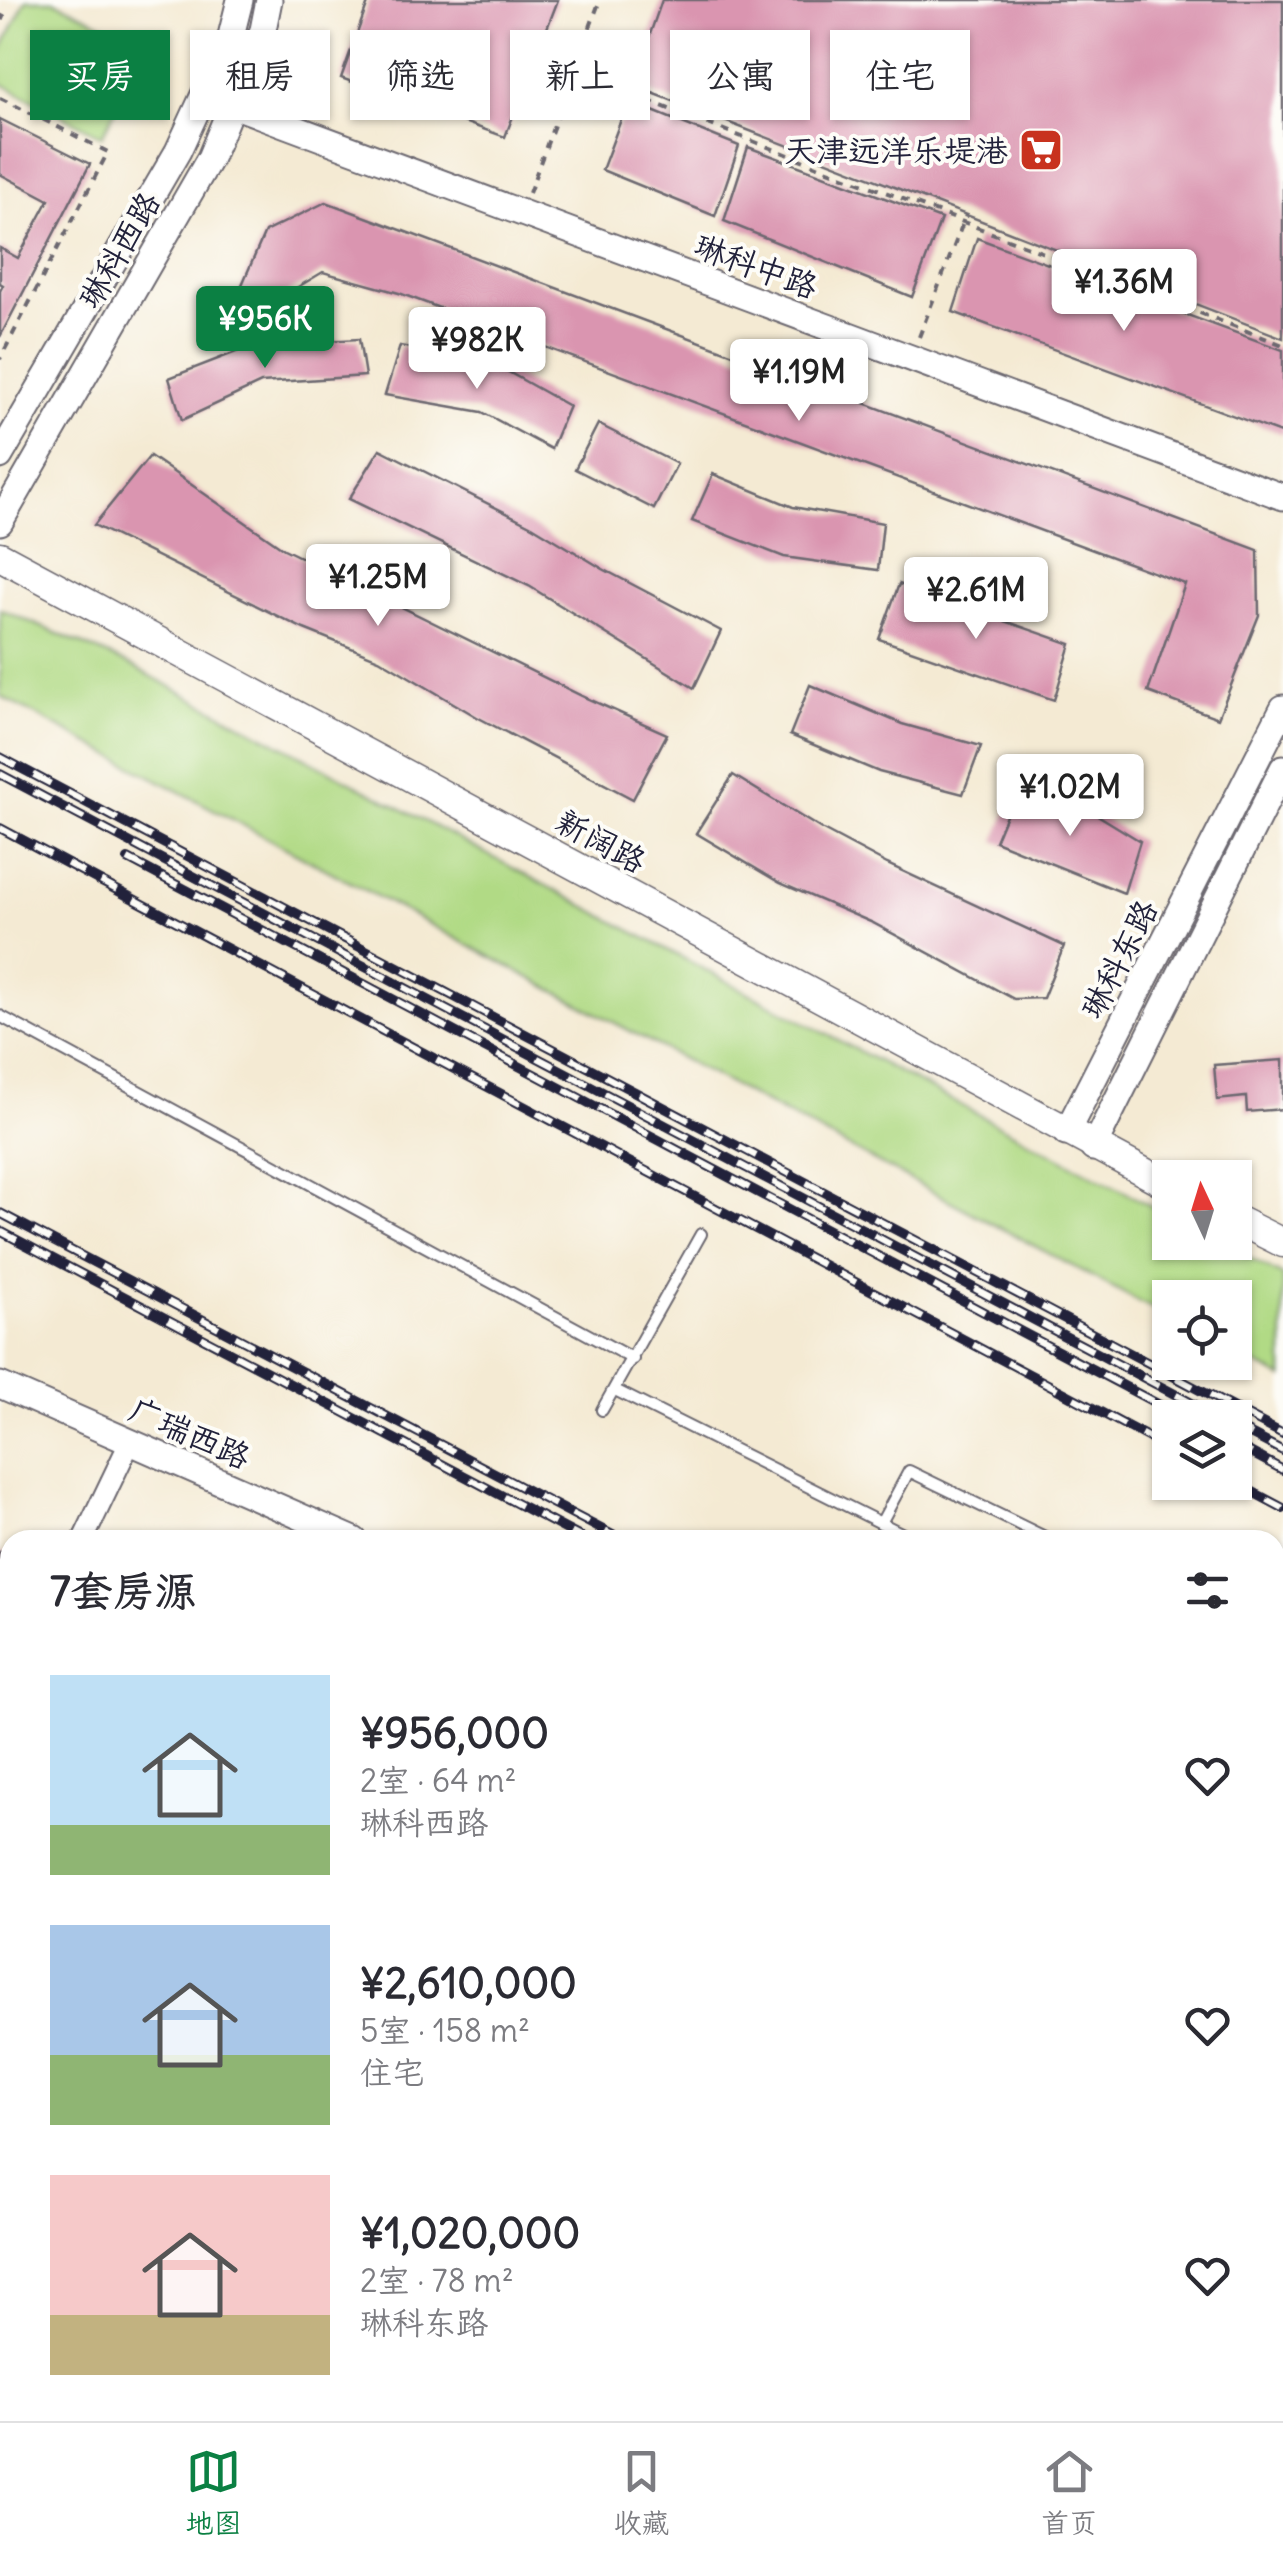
<!DOCTYPE html>
<html lang="zh">
<meta charset="utf-8">
<style>
body{margin:0;font-family:Delius,"LXGW WenKai TC",sans-serif;background:#f7f7f7;color:#2b2b33;height:100vh;display:flex;flex-direction:column;font-size:38px;white-space:nowrap}
*{box-sizing:border-box;margin:0}
p{font-size:32px;color:#7c7c81}
.icon{flex:none;width:55px;height:55px;fill:none;stroke:currentColor;stroke-width:2;stroke-linecap:round;stroke-linejoin:round}
.map{position:relative;flex:1;overflow:hidden}
.side{position:absolute;left:0px;top:1530px;width:1285px;height:892px;display:flex;flex-direction:column;background:#fff;border-radius:30px 30px 0 0;box-shadow:0 2px 8px #0004}
.side>*{flex:none}
.guide{position:absolute;left:30px;top:30px;width:1225px;height:90px;display:flex;gap:20px}
.needle{width:65px;rotate:356deg}
.controls{position:absolute;left:1152px;top:1160px;display:grid;gap:20px}
.controls a{display:grid;place-items:center;width:100px;height:100px;border-radius:0px;background:#fff;box-shadow:0 2px 8px #0004;font-size:50px}
.price{position:absolute;translate:-50% -85px;padding:0 22px;border-radius:10px;background:#fff;color:#222;font-size:32px;line-height:65px;filter:drop-shadow(0 2px 5px #0008)}
.price::after{content:'';position:absolute;left:50%;top:60px;width:30px;height:22px;margin-left:-15px;background:inherit;clip-path:polygon(0 0,100% 0,50% 100%)}
.price.active{background:#0b8043;color:#fff}
ul{padding:0;list-style:none}
li{display:flex;align-items:center;gap:30px;height:250px;padding:0 50px}
li span{display:grid;place-items:center;flex:none;width:280px;height:200px;border-radius:0px;color:#555}
li>.icon{margin-inline-start:auto}
span .icon{width:120px;height:120px;fill:#fffc;stroke-width:1}
li b{font-size:42px}
h2{display:flex;justify-content:space-between;align-items:center;height:120px;padding:0 50px;font-size:42px}
.tag{padding:0 35px;border-radius:0px;background:#fff;box-shadow:0 2px 8px #0004;font-size:35px;line-height:90px}
.tag.active{background:#0b8043;color:#fff}
.menu{display:flex;justify-content:space-around;align-items:center;height:140px;border-top:2px solid #e1e1e2;background:#fff;font-size:28px;color:#7c7c81}
.menu a{display:grid;justify-items:center;gap:5px}
.menu .active{color:#0b8043}
.map>svg:first-child{display:block}
</style>
<div class="map">
<svg width="1283" height="2421" viewBox="0 0 1283 2421">
<rect width="100%" height="100%" fill="#fdfcf7"/>
<filter id="ink" filterUnits="userSpaceOnUse"><feTurbulence type="fractalNoise" baseFrequency=".01" numOctaves="2"/><feDisplacementMap in="SourceGraphic" scale="20" xChannelSelector="R" yChannelSelector="G"/><feConvolveMatrix kernelMatrix="1 2 1 2 8 2 1 2 1" color-interpolation-filters="sRGB"/></filter>
<filter id="wash" filterUnits="userSpaceOnUse"><feTurbulence type="fractalNoise" baseFrequency=".0048" numOctaves="4" result="noise"/><feDisplacementMap in="SourceGraphic" scale="40" xChannelSelector="R" yChannelSelector="G"/><feGaussianBlur stdDeviation="2.25" result="paint"/><feColorMatrix in="noise" values="0 0 0 0 0 0 0 0 0 0 0 0 0 0 0 0 0 1.4 0 .05"/><feComposite in="paint" operator="in"/></filter>
<g filter="url(#wash)">
<rect width="100%" height="100%" fill="#f4ead3"/>
<g fill="#b1da85" stroke="#6a7e60" stroke-width="2.5">
<polygon points="26,0 53,0 147,46 102,136 0,83 0,53"/>
<polygon points="0,609 126,663 1170,1216 1170,1242 1220,1243 1283,1276 1283,1378 1235,1353 1235,1298 1170,1298 1170,1318 0,696"/>
<polygon points="0,1792 10,1795 10,1939 0,1941"/>
<polygon points="1283,2244 1283,2329 1282,2330 1275,2323 1275,2253"/>
</g>
<g id="blocks">
<g fill="#da95b0">
<polygon points="369,0 558,0 505,137 341,78"/>
<polygon points="662,0 1283,0 1283,338 632,85"/>
<polygon points="628,101 739,146 715,216 602,170"/>
<polygon points="0,119 90,164 0,337 0,291 3,285 0,283 0,248 18,258 49,200 0,174"/>
<polygon points="748,147 941,219 912,297 724,221"/>
<polygon points="326,202 1258,550 1259,615 1218,718 1148,692 1185,584 399,293 323,272 261,309 235,301 265,232"/>
<polygon points="977,238 1283,350 1283,434 953,312"/>
<polygon points="359,339 365,376 261,383 182,420 169,378 254,345"/>
<polygon points="400,346 494,364 569,406 551,449 482,412 385,395"/>
<polygon points="598,424 677,464 654,509 575,469"/>
<polygon points="380,449 532,526 603,569 721,631 694,688 529,586 349,499"/>
<polygon points="150,456 284,549 582,696 667,734 633,799 477,717 379,659 304,629 94,525"/>
<polygon points="713,474 793,507 883,523 878,570 784,557 692,521"/>
<polygon points="899,584 1071,644 1054,700 879,639"/>
<polygon points="810,685 902,724 981,746 963,794 879,772 790,735"/>
<polygon points="733,775 823,830 887,864 1064,946 1043,998 1014,999 873,923 780,883 696,833"/>
<polygon points="1016,791 1081,805 1140,841 1124,893 995,841"/>
<polygon points="1283,1060 1283,1109 1247,1112 1246,1097 1217,1100 1214,1065"/>
<polygon points="0,1552 10,1556 10,1605 0,1601"/>
<polygon points="10,2004 10,2069 0,2077 0,2016"/>
<polygon points="1283,2112 1283,2188 1275,2196 1275,2121"/>
<polygon points="10,2230 10,2294 0,2305 0,2241"/>
<polygon points="60,2412 74,2412 84,2421 52,2421"/>
<polygon points="234,2412 291,2412 283,2421 226,2421"/>
<polygon points="397,2412 462,2412 454,2421 389,2421"/>
<polygon points="561,2412 627,2412 619,2421 553,2421"/>
<polygon points="712,2412 750,2412 742,2421 721,2421"/>
<polygon points="851,2412 891,2412 895,2416 891,2421 843,2421"/>
<polygon points="1000,2412 1070,2412 1062,2421 992,2421"/>
</g>
</g>
</g>
<g filter="url(#ink)">
<use href="#blocks" fill-opacity="0" stroke="#6c6870" stroke-width="2.5"/>
<g fill="none" stroke-linecap="round" stroke-linejoin="round">
<defs>
<g id="service">
<polyline points="0,1016 633,1359"/>
<polyline points="615,1390 915,1540"/>
<polyline points="602,1410 701,1234"/>
<polyline points="881,1523 909,1471 1051,1540"/>
<polyline points="1275,1634 1283,1637"/>
</g>
<g id="minor">
<polyline points="83,1540 130,1442"/>
<polyline points="0,1666 10,1664"/>
<polyline points="0,2108 10,2098"/>
<polyline points="0,2385 10,2374"/>
<polyline points="95,2412 104,2421"/>
<polyline points="356,2412 365,2421"/>
<polyline points="911,2412 920,2421"/>
<polyline points="154,2421 162,2412"/>
<polyline points="493,2421 501,2412"/>
<polyline points="665,2421 673,2412"/>
<polyline points="791,2421 798,2412"/>
<polyline points="950,2421 958,2412"/>
</g>
<g id="tertiary">
<polyline points="206,95 1283,497"/>
<polyline points="0,456 178,151 231,36 240,0"/>
<polyline points="0,522 210,158 263,30 269,0"/>
<polyline points="1066,1133 1283,708"/>
<polyline points="1093,1148 1283,768"/>
<polyline points="0,1385 354,1540"/>
<polyline points="1275,2000 1283,2005"/>
</g>
<g id="secondary">
<polyline points="0,556 1170,1186"/>
<polyline points="1235,1219 1283,1243"/>
</g>
</defs>
<use href="#service" stroke="#6c6870" stroke-width="14"/>
<use href="#minor" stroke="#6c6870" stroke-width="24"/>
<use href="#tertiary" stroke="#6c6870" stroke-width="29"/>
<use href="#secondary" stroke="#6c6870" stroke-width="31"/>
<g stroke="#6c6870" stroke-width="4" stroke-dasharray="8 8" stroke-linecap="butt">
<polyline points="0,15 4,17 0,26"/>
<polyline points="571,76 633,95 1283,345"/>
<polyline points="0,98 108,152 0,359"/>
<polyline points="529,193 600,0"/>
<polyline points="919,337 966,215"/>
</g>
<use href="#service" stroke="#fff" stroke-width="10"/>
<use href="#minor" stroke="#fff" stroke-width="20"/>
<use href="#tertiary" stroke="#fff" stroke-width="25"/>
<use href="#secondary" stroke="#fff" stroke-width="28"/>
<defs>
<g id="rail">
<polyline points="0,757 1283,1434"/>
<polyline points="0,774 1220,1418"/>
<polyline points="0,828 1170,1449"/>
<polyline points="128,859 1184,1418"/>
<polyline points="0,1213 622,1540"/>
<polyline points="0,1231 586,1540"/>
<polyline points="1235,1426 1283,1451"/>
<polyline points="1235,1444 1283,1470"/>
<polyline points="1234,1482 1283,1508"/>
<polyline points="1275,1883 1283,1888"/>
<polyline points="1275,1903 1283,1907"/>
</g>
</defs>
<use href="#rail" stroke="#22223b" stroke-width="10"/>
<use href="#rail" stroke="#fdfcf7" stroke-width="6" stroke-dasharray="19" stroke-linecap="butt"/>
</g>
</g>
<defs>
<symbol id="supermarket-square" viewBox="-11 -11 22 22"><rect x="-9" y="-9" width="18" height="18" rx="4" fill="#c8321e" stroke="#fdfcf7"/><path d="M-6-5.5h2.5l.6 2H6L4.5 2H-2.5L-4.4-4H-6ZM-1.5 3.2a1.3 1.3 0 1 0 .1 0ZM3 3.2a1.3 1.3 0 1 0 .1 0Z" fill="#fff"/></symbol>
</defs>
<g fill-rule="evenodd">
<use href="#supermarket-square" x="1016" y="125" width="50" height="50"/>
</g>
<g text-anchor="middle" dominant-baseline="central" stroke-width="8" stroke-linejoin="round" paint-order="stroke">
<g font-size="32" fill="#22223b" stroke="#fdfcf7" text-anchor="end">
<text x="1008" y="150">天津远洋乐堤港</text>
</g>
<g font-size="32" fill="#22223b" stroke="#fdfcf7">
<text transform="translate(119 250) rotate(-60)">琳科西路</text>
<text transform="translate(756 266) rotate(20)">琳科中路</text>
<text transform="translate(601 841) rotate(28)">新阔路</text>
<text transform="translate(1119 959) rotate(-63)">琳科东路</text>
<text transform="translate(190 1433) rotate(24)">广瑞西路</text>
</g>
</g>
</svg>
<div class="controls">
<a><svg class="needle" viewBox="-14 -14 28 28"><path d="M0-13l5 13h-10z" fill="#e53935"/><path d="M0 13l5-13h-10z" fill="#7c7c81"/></svg></a>
<a><svg class="icon" aria-label="locate" viewBox="0 0 24 24"><circle cx="12" cy="12" r="6"/><path d="M12 2v4M12 18v4M2 12h4M18 12h4"/></svg></a>
<a><svg class="icon" aria-label="layers" viewBox="0 0 24 24"><path d="M12 4l9 5-9 5-9-5zM3 14l9 5 9-5"/></svg></a>
</div>
<b class="price" style="left:1124px;top:334px">¥1.36M</b>
<b class="price active" style="left:265px;top:371px">¥956K</b>
<b class="price" style="left:477px;top:392px">¥982K</b>
<b class="price" style="left:799px;top:424px">¥1.19M</b>
<b class="price" style="left:378px;top:629px">¥1.25M</b>
<b class="price" style="left:976px;top:642px">¥2.61M</b>
<b class="price" style="left:1070px;top:839px">¥1.02M</b>
<div class="guide">
<a class="tag active">买房</a>
<a class="tag">租房</a>
<a class="tag">筛选</a>
<a class="tag">新上</a>
<a class="tag">公寓</a>
<a class="tag">住宅</a>
</div>
<section class="side">
<h2>7套房源<svg class="icon" aria-label="filters" viewBox="0 0 24 24"><path d="M4 7h16M4 17h16"/><circle cx="9" cy="7" r="2"/><circle cx="15" cy="17" r="2"/></svg></h2>
<ul>
<li><span style="background:linear-gradient(#bfe0f5 75%,#8fb573 0)"><svg class="icon" aria-label="home" viewBox="0 0 24 24"><path d="M3 11l9-7 9 7M6 9v11h12V9"/></svg></span><div><b>¥956,000</b><p>2室 · 64 m²</p><p>琳科西路</p></div><svg class="icon" aria-label="heart" viewBox="0 0 24 24"><path d="M12 20l-8-8c-3-5 5-10 8-4 3-6 11-1 8 4z"/></svg></li>
<li><span style="background:linear-gradient(#a9c7e8 65%,#8fb573 0)"><svg class="icon" aria-label="home" viewBox="0 0 24 24"><path d="M3 11l9-7 9 7M6 9v11h12V9"/></svg></span><div><b>¥2,610,000</b><p>5室 · 158 m²</p><p>住宅</p></div><svg class="icon" aria-label="heart" viewBox="0 0 24 24"><path d="M12 20l-8-8c-3-5 5-10 8-4 3-6 11-1 8 4z"/></svg></li>
<li><span style="background:linear-gradient(#f6c9c9 70%,#c2b280 0)"><svg class="icon" aria-label="home" viewBox="0 0 24 24"><path d="M3 11l9-7 9 7M6 9v11h12V9"/></svg></span><div><b>¥1,020,000</b><p>2室 · 78 m²</p><p>琳科东路</p></div><svg class="icon" aria-label="heart" viewBox="0 0 24 24"><path d="M12 20l-8-8c-3-5 5-10 8-4 3-6 11-1 8 4z"/></svg></li>
</ul>
</section>
</div>
<nav class="menu">
<a class="active"><svg class="icon" aria-label="map" viewBox="0 0 24 24"><path d="M3 6l6-2 6 2 6-2v14l-6 2-6-2-6 2zM9 4v14M15 6v14"/></svg>地图</a>
<a><svg class="icon" aria-label="saved" viewBox="0 0 24 24"><path d="M7 4h10v16l-5-4-5 4z"/></svg>收藏</a>
<a><svg class="icon" aria-label="home" viewBox="0 0 24 24"><path d="M3 11l9-7 9 7M6 9v11h12V9"/></svg>首页</a>
</nav>
